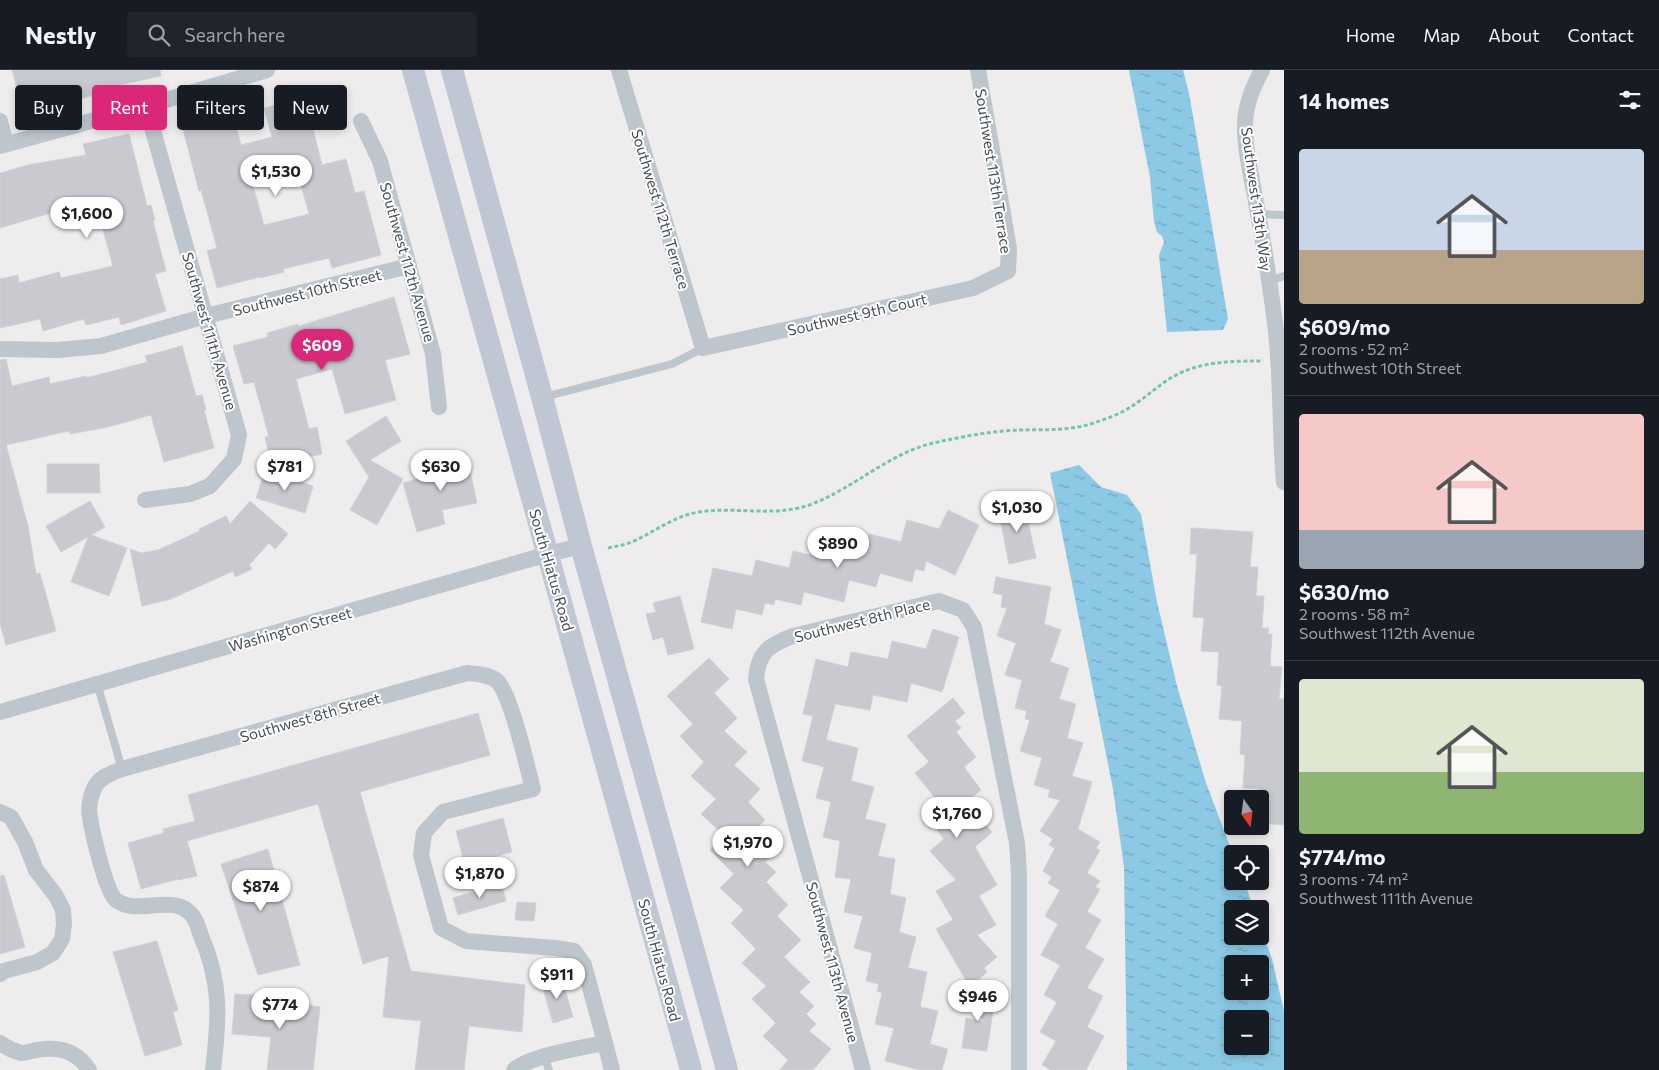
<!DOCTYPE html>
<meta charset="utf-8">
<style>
body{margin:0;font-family:Commissioner,sans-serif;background:#20242c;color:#f1f3f6;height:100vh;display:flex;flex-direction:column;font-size:19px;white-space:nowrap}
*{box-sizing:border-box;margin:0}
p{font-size:16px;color:#9ea1a6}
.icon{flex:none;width:28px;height:28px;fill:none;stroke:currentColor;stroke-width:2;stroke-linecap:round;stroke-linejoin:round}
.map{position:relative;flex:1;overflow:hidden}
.drawer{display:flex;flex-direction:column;background:#171b24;width:375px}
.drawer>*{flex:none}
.guide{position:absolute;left:15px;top:15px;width:475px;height:45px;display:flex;gap:10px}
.needle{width:32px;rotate:166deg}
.controls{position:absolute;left:1224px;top:720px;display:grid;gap:10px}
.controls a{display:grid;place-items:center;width:45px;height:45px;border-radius:5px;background:#171b24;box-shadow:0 2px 8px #0003;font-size:25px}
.price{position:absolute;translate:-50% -42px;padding:0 11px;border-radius:18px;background:#fff;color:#222;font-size:16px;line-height:32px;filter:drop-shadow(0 1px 2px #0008)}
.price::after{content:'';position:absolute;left:50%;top:30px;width:15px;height:11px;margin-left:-8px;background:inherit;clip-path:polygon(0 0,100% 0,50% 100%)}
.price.active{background:#db2777;color:#fff}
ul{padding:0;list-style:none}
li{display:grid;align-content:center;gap:10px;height:265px;padding:0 15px}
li+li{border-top:1px solid #363941}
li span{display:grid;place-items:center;height:155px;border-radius:5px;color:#555}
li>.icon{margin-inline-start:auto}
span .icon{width:90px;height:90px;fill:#fffc;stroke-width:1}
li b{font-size:21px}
h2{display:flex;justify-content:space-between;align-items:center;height:60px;padding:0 15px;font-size:21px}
.pill{padding:0 18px;border-radius:5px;background:#171b24;box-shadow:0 2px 8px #0003;font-size:18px;line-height:45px}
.pill.active{background:#db2777;color:#fff}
header{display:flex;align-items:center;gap:30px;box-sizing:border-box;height:70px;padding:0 25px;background:#171b24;border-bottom:1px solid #363941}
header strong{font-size:24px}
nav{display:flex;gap:28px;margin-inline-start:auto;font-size:18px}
.search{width:350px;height:45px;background:#20242c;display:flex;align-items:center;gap:12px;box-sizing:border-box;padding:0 18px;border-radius:5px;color:#9ea1a6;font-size:19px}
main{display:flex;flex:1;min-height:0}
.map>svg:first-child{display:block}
</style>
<header>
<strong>Nestly</strong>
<div class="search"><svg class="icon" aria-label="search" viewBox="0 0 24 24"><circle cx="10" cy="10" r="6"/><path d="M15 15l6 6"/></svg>Search here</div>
<nav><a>Home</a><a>Map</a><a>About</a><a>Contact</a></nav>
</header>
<main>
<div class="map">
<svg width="1284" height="1000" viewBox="0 0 1284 1000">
<defs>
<pattern id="water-ripples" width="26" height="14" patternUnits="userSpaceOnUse" patternTransform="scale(1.25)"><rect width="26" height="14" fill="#8bc9e5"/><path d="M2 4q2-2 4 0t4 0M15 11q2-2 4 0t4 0" fill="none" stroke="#73a5bc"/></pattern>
</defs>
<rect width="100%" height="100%" fill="#eeecec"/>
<g fill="url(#water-ripples)" fill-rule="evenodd">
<polygon points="1129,0 1183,0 1189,23 1228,249 1223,260 1167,262 1159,185 1164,172 1162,166 1157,162 1154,152 1150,107"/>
<path d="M1079 395 1101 417 1127 425 1141 444 1157 532 1177 616 1206 713 1233 784 1232 811H1244L1254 839H1232V866H1260V855L1272 889 1284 941V1000H1127L1124 797 1113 719 1050 403ZM1232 894H1260V921H1232ZM1232 949H1260V976H1232Z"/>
</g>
<g fill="#c9cad0" stroke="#d0d1d7" fill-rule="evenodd">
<polygon points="12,0 160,0 161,6 119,15 120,18 24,44"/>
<path d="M310 26 317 50 311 51 322 95 346 89 355 123 364 121 381 185 332 198 329 188 283 199 284 202 261 208 260 207 217 218 207 181 217 178 201 120 199 121 182 55 232 41 241 75 272 67 264 38ZM295 93 309 144 264 155 250 105Z"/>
<polygon points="129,64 147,136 151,135 155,150 153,151 166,201 155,204 166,241 121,255 119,247 86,255 84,249 43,261 40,249 0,258 0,209 18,205 19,213 59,202 61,208 113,196 96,134 55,143 54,142 0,158 0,103 28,95 86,85 83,74"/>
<polygon points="394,227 410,284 385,290 396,330 345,344 332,299 296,309 309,359 317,357 322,384 271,394 265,367 269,367 254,312 244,314 233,276 268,267 267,263 298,254 299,256"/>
<polygon points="182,276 196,326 202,325 206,340 204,340 214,378 164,392 151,345 108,357 70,364 69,361 6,375 28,456 36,504 40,503 56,561 6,575 0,554 0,290 6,289 12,316 49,307 50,314 86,306 86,308 147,292 145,286"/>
<polygon points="386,346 401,371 370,390 403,409 377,455 350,440 369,407 346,371"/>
<polygon points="466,382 477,433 442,440 445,454 417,462 403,413 441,402 438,389"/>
<polygon points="47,394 99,394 100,423 47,423"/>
<polygon points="265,401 313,416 305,443 256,428"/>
<polygon points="90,431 105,457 91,465 127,478 109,526 71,512 88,467 61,482 46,456"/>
<polygon points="250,431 288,464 275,479 269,473 249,495 252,499 235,507 233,501 171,529 142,536 130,479 142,483 158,480 200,461 199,459 226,446 230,454"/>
<polygon points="1024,433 1036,488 1009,494 998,438"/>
<polygon points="948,440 979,455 955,505 926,491 924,501 915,499 912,512 880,503 876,517 849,510 844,532 804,522 801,535 775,529 774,535 765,533 762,545 736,539 732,559 701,552 713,498 752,506 756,490 789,498 793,481 827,489 832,470 865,479 869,464 901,472 907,450 939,459"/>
<polygon points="1191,458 1253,462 1250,497 1258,497 1256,526 1264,526 1262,558 1269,558 1268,564 1272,564 1270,596 1282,597 1279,629 1284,629 1284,755 1260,753 1259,719 1243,718 1245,685 1240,684 1242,651 1219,649 1222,616 1217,615 1219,582 1201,581 1204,548 1193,547 1197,484 1190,484"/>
<polygon points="996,507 1051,517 1044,554 1061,560 1050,592 1069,598 1059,629 1076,634 1067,668 1083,673 1072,706 1092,712 1078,759 1100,772 1096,778 1100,780 1087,803 1100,811 1095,817 1100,819 1087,842 1101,850 1085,878 1104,889 1087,918 1103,926 1087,957 1104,966 1086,1000 1051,1000 1042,995 1056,971 1040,962 1057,932 1044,925 1060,895 1041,885 1058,854 1045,846 1060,820 1048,813 1052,807 1043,801 1055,778 1049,775 1053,769 1040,761 1060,730 1048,727 1050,720 1034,715 1042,688 1020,681 1030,650 1025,649 1027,641 1015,638 1022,610 1005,605 1016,573 997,566 1007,538 1001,537 1003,525 993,523"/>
<polygon points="680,526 694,579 668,585 663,567 653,570 646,544 656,542 653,533"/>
<polygon points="933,559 959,567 942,622 911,613 907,632 873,625 870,640 835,634 826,670 858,678 851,711 874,717 865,749 886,754 878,786 895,789 890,824 906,828 899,862 916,867 908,898 927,902 920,937 938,941 930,974 948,979 942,1000 920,1000 885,991 894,958 875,954 882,923 877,921 879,914 866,911 872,883 854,878 863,846 844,842 851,809 835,807 840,771 823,767 831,732 816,728 824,697 802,691 813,646 803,644 816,589 848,597 851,582 888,589 892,571 926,579"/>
<polygon points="709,588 729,609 714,623 737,648 724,661 747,682 734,695 760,719 748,732 765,750 756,759 764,766 758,772 772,786 765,792 776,802 766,812 788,835 777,846 801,870 784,887 810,912 799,922 814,936 806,944 816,954 809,961 831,979 813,1000 780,1000 788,990 763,966 776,953 752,929 766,916 742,893 756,879 731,853 744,840 720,818 734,804 710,780 724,765 701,744 716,729 691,706 704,692 680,666 693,654 667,626"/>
<polygon points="953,628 965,643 955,651 961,658 956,662 976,687 964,697 981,720 972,727 978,735 972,739 992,762 975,777 997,815 979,826 996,855 977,865 997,887 984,898 987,902 970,917 936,859 953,850 936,821 956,810 930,781 944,769 922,739 936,729 915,703 929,692 907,666"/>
<polygon points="478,643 490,685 360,722 411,901 525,915 522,962 469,956 464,1000 415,1000 421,951 383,947 389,886 363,894 318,734 187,771 197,806 178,810 178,809 141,819 128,773 164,763 163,759 195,751 188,725"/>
<polygon points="503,748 512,782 465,795 456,761"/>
<polygon points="268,779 300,895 258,905 221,794"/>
<polygon points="4,805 25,877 0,884 0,806"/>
<polygon points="501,813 506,831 458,845 453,828"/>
<polygon points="517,832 536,833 534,851 515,850"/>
<polygon points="157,871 178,940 173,942 182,975 145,986 113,882"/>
<polygon points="561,906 573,947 553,953 541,912"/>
<polygon points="957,921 995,927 987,981 962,978 966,948 985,952"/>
<polygon points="235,924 257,925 257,928 320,937 313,1000 267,1000 271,967 232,964"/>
</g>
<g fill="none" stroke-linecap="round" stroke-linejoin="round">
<path stroke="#76c6a6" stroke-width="3" stroke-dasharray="4 2.5" stroke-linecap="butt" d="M608 478C617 476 625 475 634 471 656 461 674 446 699 442 736 436 775 448 812 434 854 418 888 384 933 373 956 368 980 363 1004 361 1035 358 1063 363 1094 353 1105 349 1118 345 1129 338 1146 328 1160 313 1178 304 1205 291 1234 291 1263 291"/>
<g stroke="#bdc5cd" stroke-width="8">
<polyline points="1259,144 1284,145"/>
<polyline points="1269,211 1284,206"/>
<polyline points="544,327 672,294 703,278"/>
<polyline points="97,613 122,699"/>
<polyline points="544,987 549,1000"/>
</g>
<g stroke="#bdc5cd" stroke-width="16">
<polyline points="619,0 703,278 973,218 1008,201 1009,178 978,0"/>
<path d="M1262 0C1253 17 1246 33 1245 53 1244 77 1252 109 1256 132 1263 170 1269 207 1274 245 1282 300 1279 357 1284 412"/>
<polyline points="0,51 6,74"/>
<polyline points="361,51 380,91 433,284 439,337"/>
<polyline points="0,76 146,36 267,0"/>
<polyline points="0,279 58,280 101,276 206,246 409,196"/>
<polyline points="145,430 190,424 210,416 234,389 239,365 146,36"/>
<polyline points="0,642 548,484 581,476"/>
<polyline points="0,742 11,747 25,772 36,800 56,826 63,840 64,854 62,869 53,883 37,892 4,901 0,904"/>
<path d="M0 973C6 977 14 982 22 983 27 983 33 980 37 980 59 976 77 981 89 1000"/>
<polyline points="605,973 612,1000"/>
<path d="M213 1000C219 950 222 913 201 866 199 859 196 850 192 845 173 822 138 847 116 830 106 822 92 762 90 747 88 739 90 728 93 721 98 707 110 704 122 699L467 603C477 604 487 604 496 610 511 622 527 697 533 719L443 742 424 763 421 785 441 858 466 871 555 878 574 881 584 895 605 973C584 977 529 986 514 1000"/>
<path d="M863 1000 756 609C758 582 769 575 793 566L939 531 963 540 974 557 1017 773 1019 804V1000"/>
</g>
<g stroke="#bfc7d4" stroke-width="22">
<polyline points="413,0 691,1000"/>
<polyline points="452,0 542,327 581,476 727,1000"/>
</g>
</g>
<g text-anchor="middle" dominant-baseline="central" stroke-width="4" stroke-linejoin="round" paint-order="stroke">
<g font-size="15" fill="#454d57" stroke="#fff">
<text transform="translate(994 101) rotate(81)">Southwest 113th Terrace</text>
<text transform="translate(1257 129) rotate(82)">Southwest 113th Way</text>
<text transform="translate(661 139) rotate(73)">Southwest 112th Terrace</text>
<text transform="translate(408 192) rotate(74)">Southwest 112th Avenue</text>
<text transform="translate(307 222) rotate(-14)">Southwest 10th Street</text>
<text transform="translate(857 244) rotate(-13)">Southwest 9th Court</text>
<text transform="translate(210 261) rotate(74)">Southwest 111th Avenue</text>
<text transform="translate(552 500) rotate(74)">South Hiatus Road</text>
<text transform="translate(862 550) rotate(-14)">Southwest 8th Place</text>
<text transform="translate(290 559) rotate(-16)">Washington Street</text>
<text transform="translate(310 647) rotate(-16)">Southwest 8th Street</text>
<text transform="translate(660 890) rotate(75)">South Hiatus Road</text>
<text transform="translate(833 892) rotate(75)">Southwest 113th Avenue</text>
</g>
</g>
</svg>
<div class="controls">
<a><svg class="needle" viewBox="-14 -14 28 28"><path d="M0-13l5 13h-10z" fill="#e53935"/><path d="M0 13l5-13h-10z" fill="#9ea1a6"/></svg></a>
<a><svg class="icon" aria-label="locate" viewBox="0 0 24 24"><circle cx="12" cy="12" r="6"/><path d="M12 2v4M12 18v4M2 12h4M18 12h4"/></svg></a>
<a><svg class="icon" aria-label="layers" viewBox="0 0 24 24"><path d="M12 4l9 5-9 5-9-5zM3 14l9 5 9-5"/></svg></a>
<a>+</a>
<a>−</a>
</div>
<b class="price" style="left:276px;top:127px">$1,530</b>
<b class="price" style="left:87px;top:169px">$1,600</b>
<b class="price active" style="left:322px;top:301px">$609</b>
<b class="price" style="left:285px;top:422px">$781</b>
<b class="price" style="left:441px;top:422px">$630</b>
<b class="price" style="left:1017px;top:463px">$1,030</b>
<b class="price" style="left:838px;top:499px">$890</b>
<b class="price" style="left:957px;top:769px">$1,760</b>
<b class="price" style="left:748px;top:798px">$1,970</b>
<b class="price" style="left:480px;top:829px">$1,870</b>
<b class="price" style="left:261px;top:842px">$874</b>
<b class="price" style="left:557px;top:930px">$911</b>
<b class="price" style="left:978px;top:952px">$946</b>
<b class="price" style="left:280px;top:960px">$774</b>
<div class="guide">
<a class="pill">Buy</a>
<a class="pill active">Rent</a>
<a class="pill">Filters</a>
<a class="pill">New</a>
</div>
</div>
<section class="drawer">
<h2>14 homes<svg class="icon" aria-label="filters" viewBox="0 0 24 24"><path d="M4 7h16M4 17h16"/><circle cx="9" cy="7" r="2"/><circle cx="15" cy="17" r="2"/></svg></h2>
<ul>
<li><span style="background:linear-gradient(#c9d6e8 65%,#b9a48a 0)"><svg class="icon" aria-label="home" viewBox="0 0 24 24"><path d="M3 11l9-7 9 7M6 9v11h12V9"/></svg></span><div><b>$609/mo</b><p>2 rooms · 52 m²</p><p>Southwest 10th Street</p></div></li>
<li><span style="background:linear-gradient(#f6c9c9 75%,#9aa5b1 0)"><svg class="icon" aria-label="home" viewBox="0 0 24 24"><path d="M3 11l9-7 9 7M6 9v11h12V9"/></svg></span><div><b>$630/mo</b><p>2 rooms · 58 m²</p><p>Southwest 112th Avenue</p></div></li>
<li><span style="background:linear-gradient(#dfe7d0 60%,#8fb573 0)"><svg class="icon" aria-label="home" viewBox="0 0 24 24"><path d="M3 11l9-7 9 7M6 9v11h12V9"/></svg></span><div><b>$774/mo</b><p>3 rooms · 74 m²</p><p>Southwest 111th Avenue</p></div></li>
</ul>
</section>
</main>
